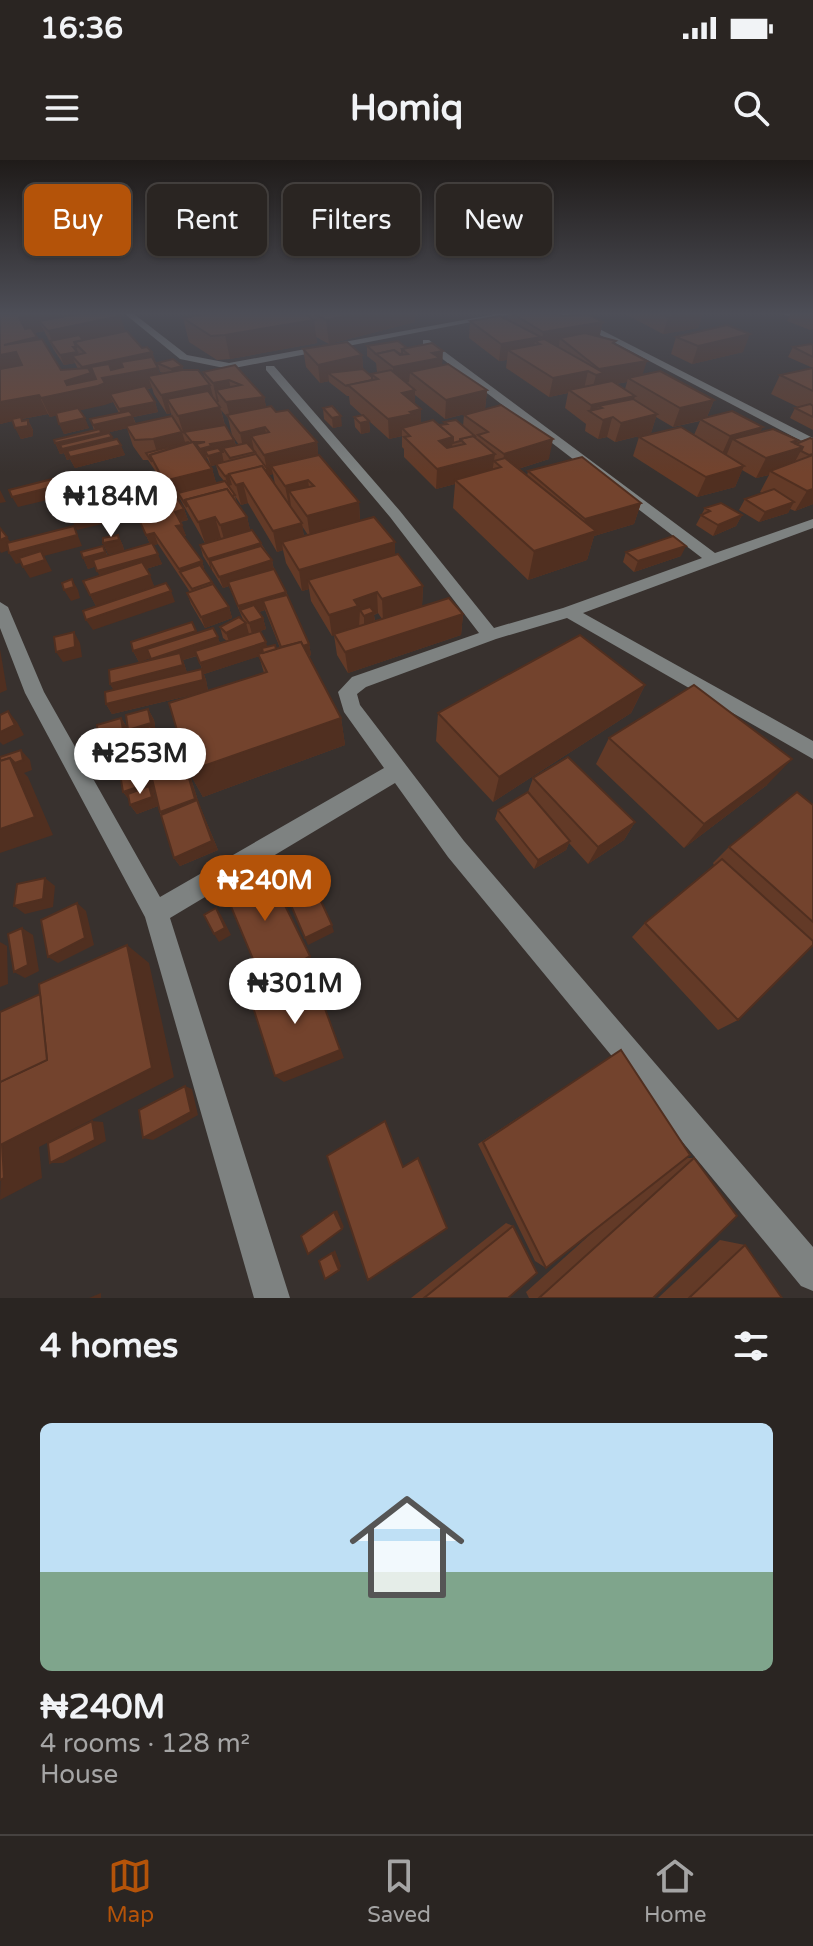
<!DOCTYPE html>
<meta charset="utf-8">
<style>
body{margin:0;font-family:"Varela Round",sans-serif;background:#322d2a;color:#f1f3f6;height:100vh;display:flex;flex-direction:column;font-size:30px;white-space:nowrap}
*{box-sizing:border-box;margin:0}
p{font-size:26px;color:#a5a5a5}
.icon{flex:none;width:44px;height:44px;fill:none;stroke:currentColor;stroke-width:2;stroke-linecap:round;stroke-linejoin:round}
.map{position:relative;height:1138px;overflow:hidden}
.drawer{display:flex;flex-direction:column;background:#2a2522;flex:1}
.drawer>*{flex:none}
.banner{position:absolute;left:24px;top:24px;width:766px;height:72px;display:flex;gap:16px}
.price{position:absolute;translate:-50% -68px;padding:0 18px;border-radius:28px;background:#fff;color:#222;font-size:26px;line-height:52px;filter:drop-shadow(0 2px 4px #0008)}
.price::after{content:'';position:absolute;left:50%;top:48px;width:24px;height:18px;margin-left:-12px;background:inherit;clip-path:polygon(0 0,100% 0,50% 100%)}
.price.on{background:#b45309;color:#fff}
ul{padding:0;list-style:none}
li{display:grid;align-content:center;gap:16px;height:424px;padding:0 40px}
li+li{border-top:2px solid #464240}
li span{display:grid;place-items:center;height:248px;border-radius:12px;color:#555}
li>.icon{margin-inline-start:auto}
span .icon{width:144px;height:144px;fill:#fffc;stroke-width:1}
li b{font-size:34px}
h2{display:flex;justify-content:space-between;align-items:center;height:96px;padding:0 40px;font-size:34px}
.tag{padding:0 28px;border-radius:12px;background:#2a2522;box-shadow:0 2px 6px #0004,0 0 0 2px #464240;font-size:28px;line-height:72px}
.tag.on{background:#b45309;color:#fff}
.status{display:flex;justify-content:space-between;align-items:center;height:56px;padding:0 40px;background:#2a2522;direction:ltr}
.status svg{height:22px;fill:currentColor}
header{display:flex;justify-content:space-between;align-items:center;height:104px;padding:0 40px;background:#2a2522;font-size:36px;font-weight:800}
.tab-bar{display:flex;justify-content:space-around;align-items:center;height:112px;border-top:2px solid #464240;background:#2a2522;font-size:22px;color:#a5a5a5}
.tab-bar a{display:grid;justify-items:center;gap:4px}
.tab-bar .on{color:#b45309}
.map>svg:first-child{display:block}
</style>
<div class="status"><b>16:36</b><svg viewBox="0 0 49 12"><path d="M0 12V9h3v3zM5 12V6h3v6zM10 12V3h3v9zM15 12V0h3v12zM26 1h20v11H26zM47 4h2v5h-2z"/></svg></div>
<header><svg class="icon" aria-label="menu" viewBox="0 0 24 24"><path d="M4 6h16M4 12h16M4 18h16"/></svg>Homiq<svg class="icon" aria-label="search" viewBox="0 0 24 24"><circle cx="10" cy="10" r="6"/><path d="M15 15l6 6"/></svg></header>
<div class="map">
<svg width="813" height="1138" viewBox="0 0 813 1138">
<rect width="100%" height="100%" fill="#38312e"/>
<g fill="none" stroke-linecap="round" stroke-linejoin="round">
<g fill="#7e8281" fill-rule="evenodd">
<polygon points="125,154 134,154 187,195 229,203 496,154 512,154 229,209 180,199"/>
<polygon points="560,154 570,154 813,278 813,287"/>
<polygon points="781,154 798,154 794,157"/>
<polygon points="423,180 429,180 715,393 813,359 813,368 583,453 813,581 813,599 567,458 496,479 366,527 357,534 360,545 464,681 813,1087 813,1131 801,1126 448,697 395,623 170,758 290,1138 254,1138 145,757 25,533 0,468 0,442 8,447 44,532 160,737 384,608 344,552 338,532 352,517 479,473 390,357 266,210 266,206 274,206 400,351 494,468 563,448 702,398 423,184"/>
</g>
</g>
<g fill="#633a27" fill-rule="evenodd">
<path d="M0 154H60L61 157V154H117L120 156 125 171H127L142 188 147 187 152 192 160 214 163 213 160 212 157 203 173 199 182 206 183 210H198L205 219 203 212 235 205 264 237 266 247 271 246 276 252 288 250 317 282 318 295 359 342 360 361 374 357 395 382V395L398 394 423 426 422 446 449 438 463 454 461 475 348 513 337 495 334 475 332 476 311 441 309 429 302 431 286 403 283 390 277 392 248 343 241 345 235 336 237 343 247 357 250 370H252L272 400 274 410 286 432 309 484 311 495 309 496 341 558 345 585 203 637 189 612 199 644 218 690 180 706 174 698 158 646 137 654 130 645 129 639 123 632 121 616 114 606 106 587 98 578 97 565 121 558 128 569V573H130L128 570 126 555 148 549 154 560 156 573 155 574 161 597 181 591 186 600 169 543 204 532 112 554 106 544 105 532 114 530 110 524 109 510 151 500 150 498 139 502 133 491 131 482 192 462 196 473 213 468 220 483 227 481 223 478 220 467 239 457 244 462 229 426 223 428 203 396 200 385 221 378 205 383 180 339 178 340 184 349 188 360 180 362 186 376H184L202 401 205 412 229 447 232 458 205 468 191 444 187 433 190 432 158 384 153 385 162 404 146 409 154 426 96 446 83 421 100 416 96 406 88 409 81 392 103 386 108 396 123 391 108 394 103 383V378L118 375 123 386 124 391 150 384 140 362 159 357 152 341 168 337 156 312 148 300H143L133 286 127 268 102 274 109 273 113 280 117 279 125 295 75 308 70 299 67 300 64 293 60 294 54 280 94 270 90 259 119 253 110 236 113 242 80 250 89 268 64 274 57 255 50 257 48 254 22 259 23 261 28 260 33 270V276L21 279 12 261 0 264ZM44 171 54 190 64 205 75 203 78 209 61 210 42 179H38L34 173ZM152 228 154 234 167 254 171 253 172 257 136 264 133 257 158 252 155 242 147 229ZM221 250 228 258 232 275 239 285H236L234 280 225 265ZM207 298 211 306 216 305 219 315 224 321 216 323 212 309 205 299ZM273 314 275 324 269 315ZM302 366 308 375 304 376ZM265 450 280 488 276 489 275 485 267 487 260 471 266 469 263 458 259 452ZM378 453 382 459 375 461 374 455ZM197 496 204 514 259 496 264 513 208 531 206 520 202 509 187 513 183 500ZM148 605 158 646 154 633 155 632 150 616 145 607Z"/>
<polygon points="205,154 415,154 415,162 329,184 316,177 317,183 230,199 217,200 189,182 183,158"/>
<path d="M508 154H558L600 177 615 184 642 215 714 240 707 257 796 282 810 278 813 344 795 351 790 349 788 353 759 362 739 350 745 339 762 333 760 332 769 315 756 318 742 310 735 327 697 337 633 296 639 277 694 275 700 261 673 267 656 257 651 273 615 282 607 277 598 279 585 271 586 264 565 248 568 233 549 237 506 208 507 200 499 201 469 178 470 161 507 159ZM627 222 625 229 616 224Z"/>
<polygon points="625,154 703,154 698,168 663,174"/>
<polygon points="790,154 813,154 813,169 810,170 787,161"/>
<polygon points="676,177 743,192 692,204 671,194"/>
<polygon points="813,185 813,270 790,258 795,248 798,247 771,234 780,215 813,208 788,197 793,187"/>
<polygon points="367,186 407,188 487,230 485,249 445,259 415,235 415,243 421,263 439,265 444,264 444,262 463,266 464,255 549,299 518,309 527,316 528,311 641,343 634,364 594,376 587,400 528,420 453,348 455,324 436,329 404,297 404,289 402,287 402,276 389,279 369,261 370,272 361,274 355,267 354,257 362,255 350,244 349,236 347,236 329,222 329,221 320,223 306,207 303,189 362,195 363,209 372,217 371,214 378,213 377,212 376,203 367,196"/>
<polygon points="323,248 342,266 333,268 324,259"/>
<polygon points="705,348 742,355 736,366 713,376 696,365"/>
<polygon points="626,392 681,396 634,412 623,402"/>
<polygon points="645,525 631,553 493,642 436,581 438,553"/>
<polygon points="609,578 767,625 684,688 596,604"/>
<polygon points="533,618 635,662 624,680 588,704 569,683 566,690 534,709 495,659 498,650 528,632"/>
<polygon points="813,645 813,785 738,860 718,870 632,777 645,763 714,705 713,703 729,687"/>
<polygon points="621,890 686,998 694,998 653,1138 529,1138 526,1132 602,1064 546,1108 535,1101 478,984"/>
<polygon points="506,1063 513,1066 508,1138 411,1138"/>
<polygon points="720,1080 745,1085 782,1138 658,1138"/>
</g>
<g fill="#502f20">
<polygon points="40,154 60,154 66,167 39,161 44,171 26,174 19,157"/>
<polygon points="355,154 415,154 415,162 329,184 326,160"/>
<polygon points="690,154 703,154 698,168 663,174 668,157"/>
<polygon points="120,156 126,173 55,188 48,171"/>
<polygon points="314,160 317,183 230,199 225,175"/>
<polygon points="603,162 599,179 560,178 559,186 541,189 543,172"/>
<polygon points="750,174 743,192 692,204 698,186"/>
<polygon points="37,177 45,195 25,210 0,215 0,195 4,185"/>
<polygon points="541,177 540,183 535,181 533,195 508,190 507,200 499,201 501,184"/>
<polygon points="73,187 76,187 79,196 72,196 75,203 64,205 60,195"/>
<polygon points="443,191 442,209 410,212 409,222 393,226 393,207 432,193"/>
<polygon points="152,192 164,226 148,216 152,228 110,236 113,242 105,245 50,257 41,238 65,221 85,215 82,207"/>
<polygon points="362,195 363,213 328,213 329,221 320,223 318,205"/>
<polygon points="647,201 641,219 628,218 627,222 601,226 591,234 596,215 598,215 599,209"/>
<polygon points="182,206 184,216 173,218 171,209"/>
<polygon points="588,211 584,229 569,230 568,233 549,237 553,218"/>
<polygon points="229,220 233,239 216,230 219,242 217,242 213,223"/>
<polygon points="210,225 215,244 167,239 171,253 167,254 161,235"/>
<polygon points="415,230 415,249 402,233"/>
<polygon points="487,230 485,249 445,259 446,240"/>
<polygon points="39,235 48,254 22,259 26,267 28,260 33,270 33,276 21,279 15,268 22,259 0,264 0,242"/>
<polygon points="635,236 629,255 612,258 607,277 598,279 603,260 602,248 598,246 596,255 590,251 591,245"/>
<polygon points="264,237 268,256 231,261 226,242"/>
<polygon points="714,240 706,259 673,267 680,248"/>
<polygon points="155,242 158,252 133,257 136,266 102,274 112,277 115,286 121,285 125,295 75,308 70,299 67,300 64,293 60,294 55,283 97,274 93,265 122,258 119,249"/>
<polygon points="220,247 225,266 184,272 184,275 178,256"/>
<polygon points="421,249 421,268 402,268 402,276 389,279 388,259"/>
<polygon points="657,254 651,273 615,282 621,263"/>
<polygon points="341,256 342,266 333,268 332,258"/>
<polygon points="85,258 89,268 64,274 59,264"/>
<polygon points="369,261 370,272 361,274 360,263"/>
<polygon points="265,267 268,287 251,276 254,290 244,292 240,273"/>
<polygon points="763,267 753,286 733,279 727,294 721,296 730,276"/>
<polygon points="182,272 188,292 159,299 153,279"/>
<polygon points="453,277 451,297 439,281"/>
<polygon points="553,279 549,299 502,314 504,294"/>
<polygon points="234,280 237,290 223,288 224,293 222,293 224,303 211,306 208,296 205,291 207,298 202,299 200,289 210,284"/>
<polygon points="798,280 792,291 803,287 792,307 770,311 769,315 756,318 766,298 792,282"/>
<polygon points="317,282 319,302 271,306 273,314 243,323 248,343 241,345 236,325 267,310 264,295"/>
<polygon points="495,294 492,314 455,320 455,324 436,329 437,309"/>
<polygon points="744,306 735,327 697,337 706,317"/>
<polygon points="212,309 218,329 178,333 180,339 171,342 164,321"/>
<polygon points="229,315 232,325 228,326 225,316"/>
<polygon points="80,320 85,331 18,347 12,337"/>
<polygon points="308,320 311,341 289,331 291,346 289,346 285,326"/>
<polygon points="112,329 123,359 77,370 71,359"/>
<polygon points="813,329 813,344 795,351 807,331"/>
<polygon points="0,330 6,342 0,343"/>
<polygon points="359,342 360,363 310,377 307,356"/>
<polygon points="794,342 788,353 759,362 765,352"/>
<polygon points="641,343 634,364 594,376 587,400 528,420 534,391 580,376 585,359"/>
<polygon points="184,349 188,360 178,362 175,352"/>
<polygon points="742,355 736,366 713,376 718,365"/>
<polygon points="215,357 221,378 205,383 198,362"/>
<polygon points="247,357 252,378 226,386 220,365"/>
<polygon points="302,363 305,384 282,382 283,390 277,392 273,371"/>
<polygon points="182,365 186,376 180,377 176,366"/>
<polygon points="74,366 82,386 44,396 52,411 30,418 23,407 44,396 16,404 9,393"/>
<polygon points="154,373 158,384 151,386 146,375"/>
<polygon points="118,375 123,386 124,391 108,394 103,383"/>
<polygon points="7,377 14,388 1,393 0,391 0,380"/>
<polygon points="395,382 395,403 308,420 309,429 302,431 299,410"/>
<polygon points="261,383 263,394 210,401 212,410 211,410 208,399"/>
<polygon points="103,386 110,402 88,409 83,398"/>
<polygon points="686,386 681,396 634,412 638,401"/>
<polygon points="158,394 162,404 103,422 97,411"/>
<polygon points="272,400 274,411 223,428 219,417"/>
<polygon points="202,401 205,412 180,412 183,420 179,409"/>
<polygon points="150,415 154,426 96,446 90,435"/>
<polygon points="72,419 78,430 80,438 71,441 64,430"/>
<polygon points="423,426 422,447 383,460 382,439"/>
<polygon points="171,431 175,442 93,470 86,460"/>
<polygon points="286,432 288,443 263,441 265,450 244,456 240,450 242,456 238,446"/>
<polygon points="377,432 378,453 374,455 375,463 364,467 364,456 360,450 359,467 332,476 329,455 354,440"/>
<polygon points="229,447 232,458 205,468 201,457"/>
<polygon points="463,454 461,475 348,513 345,492"/>
<polygon points="263,458 266,469 252,474 249,463"/>
<polygon points="246,463 249,474 230,484 226,473"/>
<polygon points="196,471 200,482 139,502 133,491"/>
<polygon points="74,472 80,483 82,497 63,502 56,492"/>
<polygon points="218,477 221,488 183,500 188,516 116,534 110,524 156,509 151,499"/>
<polygon points="266,482 269,493 204,514 200,503"/>
<polygon points="309,484 311,495 285,502 283,492"/>
<polygon points="0,489 7,530 0,533"/>
<polygon points="202,509 206,520 208,531 112,554 106,544"/>
<polygon points="645,525 631,553 493,642 499,617"/>
<polygon points="148,549 154,560 156,573 155,574 162,600 145,607 150,616 155,632 154,633 158,646 137,654 130,645 130,641 123,632 121,616 114,606 135,580 128,570"/>
<polygon points="8,551 17,562 24,575 3,585 0,582 0,572"/>
<polygon points="121,558 128,569 130,580 105,588 98,578"/>
<polygon points="341,558 345,585 203,637 189,612 199,644 218,690 180,706 174,698 166,661 160,652 181,591 186,601"/>
<polygon points="21,590 30,600 32,610 24,613 28,617 53,675 0,693 0,669 10,598"/>
<polygon points="792,599 767,625 684,688 704,664"/>
<polygon points="635,662 624,680 588,704 598,687"/>
<polygon points="570,681 566,690 534,709 538,700"/>
<polygon points="45,718 55,726 53,747 25,754 14,746"/>
<polygon points="77,743 86,751 94,785 58,803 48,797"/>
<polygon points="216,748 221,755 231,775 219,782 214,774"/>
<polygon points="332,765 334,772 308,785 305,778"/>
<polygon points="22,768 33,775 39,811 25,818 14,812"/>
<polygon points="0,782 7,786 8,824 0,827"/>
<polygon points="127,785 149,803 174,917 39,987 42,1018 0,1040 2,984"/>
<polygon points="310,796 315,808 271,834 263,823"/>
<polygon points="312,813 344,898 284,922 275,916"/>
<polygon points="185,926 192,929 198,955 153,980 143,978"/>
<polygon points="92,961 103,962 106,981 63,1003 50,1003"/>
<polygon points="337,1050 344,1067 342,1069 334,1052"/>
<polygon points="335,1090 341,1106 339,1110 332,1093"/>
<polygon points="101,1133 101,1138 89,1138"/>
</g>
<g fill="#73432d" stroke="#502f20" stroke-width="2">
<polygon points="0,154 40,154 19,157 25,169 31,168 37,177 4,185 42,179 61,210 88,208 91,213 65,221 67,225 96,219 91,207 109,204 111,210 123,207 121,202 152,197 158,208 102,218 105,223 98,226 41,238 39,235 0,242 0,209 22,205 16,192 0,195"/>
<polygon points="77,154 117,154 120,156 48,171 39,161"/>
<polygon points="205,154 305,154 314,160 225,175 211,176 183,158"/>
<polygon points="314,154 355,154 326,160"/>
<polygon points="513,154 558,154 562,156 588,154 603,162 543,172"/>
<polygon points="661,154 690,154 668,157"/>
<polygon points="500,156 541,177 501,184 470,161"/>
<polygon points="727,165 750,174 698,186 676,177"/>
<polygon points="127,171 142,188 147,187 152,192 82,207 72,196 85,193 74,182"/>
<polygon points="585,173 616,181 613,183 647,201 599,209 560,178"/>
<polygon points="79,175 83,180 74,182 76,187 73,187 77,192 60,195 50,181"/>
<polygon points="544,179 604,213 596,215 588,211 553,218 508,190 540,184 535,181"/>
<polygon points="398,181 407,188 402,189 402,195 394,190 376,194 367,186"/>
<polygon points="347,182 362,195 318,205 303,189"/>
<polygon points="432,183 443,191 432,193 440,198 393,207 376,194 394,190 400,195 408,194 402,189"/>
<polygon points="811,184 813,185 813,197 793,187"/>
<polygon points="173,199 182,206 171,209 157,203"/>
<polygon points="448,204 487,230 446,240 410,212"/>
<polygon points="235,205 264,237 226,242 216,230 241,225 229,220 213,223 203,212"/>
<polygon points="813,208 813,231 780,215"/>
<polygon points="363,209 372,217 372,220 346,226 328,213"/>
<polygon points="182,210 198,210 210,225 161,235 148,216"/>
<polygon points="391,210 415,230 402,233 421,249 410,252 413,254 388,259 348,225 378,219 371,214"/>
<polygon points="660,211 714,240 680,248 628,218"/>
<polygon points="612,221 635,236 591,245 569,230"/>
<polygon points="145,226 155,242 119,249 110,234"/>
<polygon points="208,231 220,247 178,256 167,239"/>
<polygon points="633,239 657,254 621,263 613,257 603,260 589,251 602,248 598,246"/>
<polygon points="810,244 813,246 813,257 795,248"/>
<polygon points="501,245 553,279 504,294 478,275 488,272 464,255"/>
<polygon points="271,246 276,252 288,250 317,282 264,295 251,276 269,272 265,267 240,273 227,255"/>
<polygon points="332,246 341,256 332,258 323,248"/>
<polygon points="78,248 85,258 59,264 56,253"/>
<polygon points="129,251 133,256 93,265 90,259"/>
<polygon points="732,251 763,267 730,276 700,259"/>
<polygon points="363,255 369,261 360,263 354,257"/>
<polygon points="172,256 182,272 153,279 135,280 126,266"/>
<polygon points="21,257 22,261 28,260 28,266 15,268 12,259"/>
<polygon points="433,260 453,277 439,281 447,288 465,284 460,279 473,276 495,294 437,309 404,277 410,276 402,268"/>
<polygon points="456,260 476,277 473,276 460,279 460,281 453,283 453,277 439,265 447,264 444,262"/>
<polygon points="225,265 234,280 210,284 211,286 200,289 196,284 205,282 192,282 184,272"/>
<polygon points="681,267 744,306 706,317 639,277"/>
<polygon points="100,269 101,273 55,283 54,280"/>
<polygon points="773,269 798,280 792,282 803,287 766,298 733,279"/>
<polygon points="109,273 112,277 62,289 60,285"/>
<polygon points="810,278 813,279 813,294 809,295 801,291 803,287 796,284"/>
<polygon points="117,279 121,285 70,297 67,291"/>
<polygon points="188,282 189,283 150,295 152,302 146,293"/>
<polygon points="193,282 212,309 164,321 150,295"/>
<polygon points="247,283 255,292 230,298 223,288"/>
<polygon points="218,288 222,292 208,296 205,291"/>
<polygon points="256,294 268,310 265,310 262,306 225,316 216,304"/>
<polygon points="319,295 359,342 307,356 289,331 314,326 308,320 285,326 271,306"/>
<polygon points="813,295 813,329 807,331 770,311"/>
<polygon points="582,297 641,343 585,359 528,311"/>
<polygon points="505,298 596,371 534,391 455,320 501,307 494,301"/>
<polygon points="262,306 302,363 273,371 243,323 236,325 229,314"/>
<polygon points="76,313 80,320 12,337 9,330"/>
<polygon points="225,321 235,335 232,336 227,329 185,340 187,347 178,333"/>
<polygon points="112,329 118,348 71,359 67,339"/>
<polygon points="227,329 247,357 220,365 215,357 198,362 185,340"/>
<polygon points="774,329 794,342 765,352 745,339"/>
<polygon points="175,335 184,349 175,352 182,365 176,366 202,401 179,409 154,373 146,375 140,362 160,357 152,341"/>
<polygon points="721,343 742,355 718,365 701,355 710,351 705,348"/>
<polygon points="374,357 395,382 299,410 282,382"/>
<polygon points="74,366 77,375 9,393 7,383"/>
<polygon points="0,368 7,377 0,380"/>
<polygon points="252,370 261,383 208,399 200,385"/>
<polygon points="118,375 119,380 103,383 103,378"/>
<polygon points="673,376 686,386 638,401 626,392"/>
<polygon points="152,383 158,394 97,411 93,400"/>
<polygon points="103,386 105,392 83,398 81,392"/>
<polygon points="261,386 272,400 219,417 210,401"/>
<polygon points="41,391 45,400 23,407 19,398"/>
<polygon points="398,394 423,426 382,439 377,432 354,440 358,446 329,455 308,420"/>
<polygon points="142,402 150,415 90,435 83,421"/>
<polygon points="200,405 212,422 192,429 180,412"/>
<polygon points="274,409 286,432 238,446 228,422"/>
<polygon points="72,419 74,427 64,430 62,423"/>
<polygon points="166,423 171,431 86,460 83,451"/>
<polygon points="213,424 229,447 201,457 187,433"/>
<polygon points="287,435 309,484 303,486 301,482 281,487 263,441"/>
<polygon points="449,438 463,454 345,492 334,474"/>
<polygon points="254,445 263,458 249,463 240,450"/>
<polygon points="370,447 374,452 364,456 360,450"/>
<polygon points="239,457 246,463 226,473 220,467"/>
<polygon points="192,462 196,471 133,491 131,482"/>
<polygon points="213,468 218,477 151,499 147,489"/>
<polygon points="260,471 266,482 200,503 195,491"/>
<polygon points="74,472 75,487 56,492 54,477"/>
<polygon points="580,475 645,525 499,617 438,553"/>
<polygon points="301,482 341,558 189,611 169,543 267,512 258,494"/>
<polygon points="275,485 276,489 263,493 262,488"/>
<polygon points="180,493 183,505 110,524 109,510"/>
<polygon points="202,509 203,520 106,544 105,532"/>
<polygon points="694,525 792,599 704,664 609,578"/>
<polygon points="148,549 151,563 128,570 126,555"/>
<polygon points="8,551 15,565 0,572 0,555"/>
<polygon points="121,558 123,570 98,578 97,565"/>
<polygon points="151,566 156,590 114,606 103,581"/>
<polygon points="21,590 23,600 15,603 10,598 0,601 0,597"/>
<polygon points="181,591 195,639 160,652 148,602"/>
<polygon points="568,597 635,662 598,687 533,618"/>
<polygon points="10,598 35,657 0,669 0,601"/>
<polygon points="144,606 149,623 123,632 120,614"/>
<polygon points="149,626 152,637 130,645 128,634"/>
<polygon points="528,632 570,681 538,700 498,650"/>
<polygon points="797,632 813,645 813,762 729,687"/>
<polygon points="197,640 212,681 174,698 161,655"/>
<polygon points="722,699 813,781 813,785 738,860 645,763"/>
<polygon points="264,703 310,796 263,823 222,725"/>
<polygon points="45,718 43,739 14,746 17,724"/>
<polygon points="313,724 332,765 305,778 287,736"/>
<polygon points="77,743 85,778 48,797 41,760"/>
<polygon points="216,748 225,768 214,774 204,755"/>
<polygon points="22,768 28,805 14,812 8,774"/>
<polygon points="127,785 152,908 2,984 4,1018 0,1020 0,922 47,900 39,824"/>
<polygon points="312,813 340,890 275,916 252,844"/>
<polygon points="40,834 47,900 0,922 0,852"/>
<polygon points="621,890 690,995 546,1108 483,982"/>
<polygon points="185,926 191,952 143,978 139,950"/>
<polygon points="92,961 95,980 50,1003 48,983"/>
<polygon points="385,961 403,1007 418,998 447,1068 368,1120 327,996"/>
<polygon points="694,998 737,1056 653,1138 539,1138"/>
<polygon points="334,1052 342,1069 308,1094 301,1076"/>
<polygon points="513,1066 537,1113 508,1138 424,1138"/>
<polygon points="745,1085 782,1138 689,1138"/>
<polygon points="332,1093 339,1110 325,1119 319,1101"/>
</g>
<linearGradient id="sky" x2="0" y2="1"><stop stop-color="#1f1b19"/><stop offset="0.49" stop-color="#4d4e57"/><stop offset="1" stop-color="#4d4e57" stop-opacity="0"/></linearGradient>
<rect width="813" height="313" fill="url(#sky)"/>
</svg>
<b class="price" style="left:111px;top:379px">₦184M</b>
<b class="price" style="left:140px;top:636px">₦253M</b>
<b class="price on" style="left:265px;top:763px">₦240M</b>
<b class="price" style="left:295px;top:866px">₦301M</b>
<div class="banner">
<a class="tag on">Buy</a>
<a class="tag">Rent</a>
<a class="tag">Filters</a>
<a class="tag">New</a>
</div>
</div>
<section class="drawer">
<h2>4 homes<svg class="icon" aria-label="filters" viewBox="0 0 24 24"><path d="M4 7h16M4 17h16"/><circle cx="9" cy="7" r="2"/><circle cx="15" cy="17" r="2"/></svg></h2>
<ul>
<li><span style="background:linear-gradient(#bfe0f5 60%,#7fa58c 0)"><svg class="icon" aria-label="home" viewBox="0 0 24 24"><path d="M3 11l9-7 9 7M6 9v11h12V9"/></svg></span><div><b>₦240M</b><p>4 rooms · 128 m²</p><p>House</p></div></li>
</ul>
</section>
<nav class="tab-bar">
<a class="on"><svg class="icon" aria-label="map" viewBox="0 0 24 24"><path d="M3 6l6-2 6 2 6-2v14l-6 2-6-2-6 2zM9 4v14M15 6v14"/></svg>Map</a>
<a><svg class="icon" aria-label="saved" viewBox="0 0 24 24"><path d="M7 4h10v16l-5-4-5 4z"/></svg>Saved</a>
<a><svg class="icon" aria-label="home" viewBox="0 0 24 24"><path d="M3 11l9-7 9 7M6 9v11h12V9"/></svg>Home</a>
</nav>
